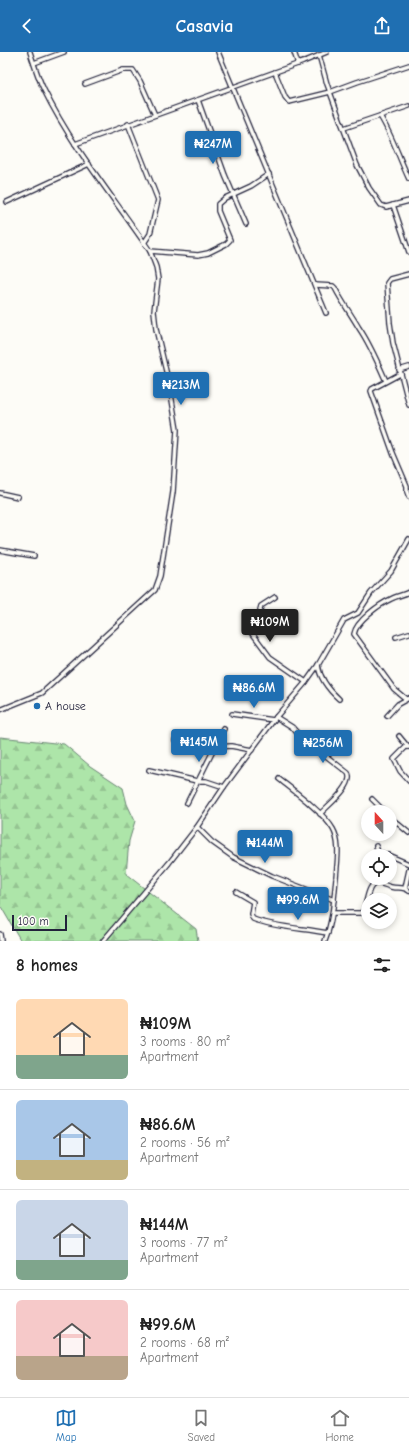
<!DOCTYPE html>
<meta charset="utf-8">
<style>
body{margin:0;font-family:"Comic Neue",sans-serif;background:#f6f6f6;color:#222;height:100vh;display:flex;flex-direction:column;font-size:15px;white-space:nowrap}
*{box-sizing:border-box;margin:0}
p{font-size:13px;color:#767676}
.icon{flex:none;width:22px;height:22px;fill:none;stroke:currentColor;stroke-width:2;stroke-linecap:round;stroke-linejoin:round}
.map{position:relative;height:889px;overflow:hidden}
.details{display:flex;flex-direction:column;background:#fff;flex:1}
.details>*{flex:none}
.needle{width:26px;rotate:339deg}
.tools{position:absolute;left:361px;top:753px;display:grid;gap:8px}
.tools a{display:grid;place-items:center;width:36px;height:36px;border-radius:50%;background:#fff;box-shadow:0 2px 6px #0003;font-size:20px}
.scale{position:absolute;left:12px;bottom:10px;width:55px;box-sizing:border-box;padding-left:4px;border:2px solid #22223b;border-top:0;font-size:11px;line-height:14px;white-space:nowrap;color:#22223b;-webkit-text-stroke:3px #fdfcf7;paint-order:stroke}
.price{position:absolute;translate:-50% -34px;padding:0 9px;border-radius:4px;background:#1f6fb2;color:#fff;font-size:13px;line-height:26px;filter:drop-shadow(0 1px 2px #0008)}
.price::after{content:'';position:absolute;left:50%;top:24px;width:12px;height:9px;margin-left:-6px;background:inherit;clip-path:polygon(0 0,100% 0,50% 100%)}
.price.current{background:#222;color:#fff}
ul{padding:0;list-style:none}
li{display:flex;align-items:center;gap:12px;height:100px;padding:0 16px}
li+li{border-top:1px solid #e0e0e0}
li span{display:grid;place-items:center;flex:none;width:112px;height:80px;border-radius:6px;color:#555}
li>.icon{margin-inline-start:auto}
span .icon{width:48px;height:48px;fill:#fffc;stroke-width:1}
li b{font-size:17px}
h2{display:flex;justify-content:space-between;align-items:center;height:48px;padding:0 16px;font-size:17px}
header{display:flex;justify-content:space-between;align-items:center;height:52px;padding:0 16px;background:#1f6fb2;color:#fff;font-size:18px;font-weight:600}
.menu{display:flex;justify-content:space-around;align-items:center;height:56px;border-top:1px solid #e0e0e0;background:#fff;font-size:11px;color:#767676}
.menu a{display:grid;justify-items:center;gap:2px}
.menu .current{color:#1f6fb2}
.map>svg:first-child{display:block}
</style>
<header><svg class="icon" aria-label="back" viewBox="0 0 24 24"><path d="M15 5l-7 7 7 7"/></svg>Casavia<svg class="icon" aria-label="share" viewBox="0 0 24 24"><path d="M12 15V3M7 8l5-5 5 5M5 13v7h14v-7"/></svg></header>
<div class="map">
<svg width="409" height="889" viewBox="0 0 409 889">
<defs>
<pattern id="forest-firs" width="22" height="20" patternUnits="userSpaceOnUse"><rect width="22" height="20" fill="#ade5a9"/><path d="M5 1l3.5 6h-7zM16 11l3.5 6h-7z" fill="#95c492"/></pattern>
</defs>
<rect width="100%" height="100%" fill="#fdfcf7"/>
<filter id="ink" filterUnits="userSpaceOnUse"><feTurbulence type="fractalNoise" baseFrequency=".025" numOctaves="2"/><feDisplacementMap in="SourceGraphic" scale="8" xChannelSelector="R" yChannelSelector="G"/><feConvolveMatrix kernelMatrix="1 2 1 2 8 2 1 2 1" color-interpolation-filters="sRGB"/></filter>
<g filter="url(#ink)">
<polygon fill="url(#forest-firs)" stroke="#688472" points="0,685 64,692 90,714 123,736 127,752 135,769 129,789 126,822 196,877 198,889 21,889 0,853"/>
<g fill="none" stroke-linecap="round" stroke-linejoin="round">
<defs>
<g id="minor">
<polyline points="218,0 326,261"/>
<polyline points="294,0 298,12"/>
<polyline points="319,3 327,32 357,113 369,136 381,153 386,155 409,149"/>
<polyline points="34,11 64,0"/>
<polyline points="275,20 285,45 289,50 330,40 357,30 409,13"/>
<polyline points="85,32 123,18 133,18 140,29 155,63"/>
<polyline points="198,48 225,123 246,172"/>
<path d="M380 64C392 83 399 106 409 127"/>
<polyline points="128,72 158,148 150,182 144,191"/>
<polyline points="344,76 409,54"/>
<polyline points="75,92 303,10 327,0"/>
<polyline points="7,150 89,112"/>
<polyline points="393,153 409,200"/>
<polyline points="150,199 198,203 208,201 226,192 230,188 218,159 218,152 225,146 251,134 269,122"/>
<polyline points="409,222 390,227 387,231 390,271 393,291 409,353"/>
<path d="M315 233 333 234 335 236C342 250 351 262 359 276 370 292 378 311 386 329"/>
<polyline points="399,318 409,315"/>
<polyline points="400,322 372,337 371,339 393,401 407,434 407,440 409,445"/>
<polyline points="0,441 18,445"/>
<polyline points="0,498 34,504"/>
<polyline points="275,545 261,554 260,558 263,570 253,580 253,582 270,605 306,630"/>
<polyline points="396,585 409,581"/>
<path d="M318 613C320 627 329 638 339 647"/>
<path d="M406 647 394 637 354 582C356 569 380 552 391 547 396 544 403 543 409 540"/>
<path d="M0 658 42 641 155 538 160 524 173 440 177 378 170 336 156 277 154 259 158 227 156 215 150 199C114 146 72 95 44 38 38 26 34 12 30 0"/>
<polyline points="232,662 274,668"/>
<polyline points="387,664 398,652 409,646"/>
<path d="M276 665 292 675 299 683 348 721C355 733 327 754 320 762"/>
<polyline points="399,684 408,695"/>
<polyline points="175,688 216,695 231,694 252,698"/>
<polyline points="409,695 406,695 394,707 400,719 409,729"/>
<polyline points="149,718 197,729 206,729 224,735"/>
<path d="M279 727C294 739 324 761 333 777 341 791 337 810 336 826 334 847 333 868 325 889"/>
<polyline points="372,747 385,760"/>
<polyline points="187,751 224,677"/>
<polyline points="390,765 409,781"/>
<polyline points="197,775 212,790 233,805 272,824 334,848"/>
<polyline points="376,794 378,800 388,803 409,812"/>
<polyline points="405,836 409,818"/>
<path d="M236 840 253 850 251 862 253 867C277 876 303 876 328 881"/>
<path d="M333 861H362C368 853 366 830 379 831 383 832 387 834 391 835 398 837 403 834 409 839"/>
<polyline points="0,882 1,889"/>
<polyline points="103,889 169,811 197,775 224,735 276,665 306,630 318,613 344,568 358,561 371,541 391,519 409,487"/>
</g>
</defs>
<use href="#minor" stroke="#22223b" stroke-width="6"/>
<use href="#minor" stroke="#fdfcf7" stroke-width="3.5"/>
</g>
</g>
<circle fill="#1f6fb2" stroke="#fdfcf7" stroke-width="1.5" cx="37" cy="654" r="4"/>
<g text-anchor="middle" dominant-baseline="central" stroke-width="4" stroke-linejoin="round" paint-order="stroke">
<g font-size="12" fill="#22223b" stroke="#fdfcf7" text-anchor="start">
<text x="45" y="654">A house</text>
</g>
</g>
</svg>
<div class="tools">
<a><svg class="needle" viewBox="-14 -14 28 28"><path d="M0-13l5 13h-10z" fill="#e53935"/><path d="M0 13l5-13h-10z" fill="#767676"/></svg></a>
<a><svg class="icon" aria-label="locate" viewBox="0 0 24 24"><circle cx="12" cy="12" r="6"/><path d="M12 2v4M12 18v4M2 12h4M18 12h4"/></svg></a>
<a><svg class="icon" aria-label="layers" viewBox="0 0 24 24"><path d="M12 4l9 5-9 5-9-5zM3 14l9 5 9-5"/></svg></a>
</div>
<div class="scale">100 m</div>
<b class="price" style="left:213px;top:113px">₦247M</b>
<b class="price" style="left:181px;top:354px">₦213M</b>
<b class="price current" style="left:270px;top:591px">₦109M</b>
<b class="price" style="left:254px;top:657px">₦86.6M</b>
<b class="price" style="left:199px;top:711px">₦145M</b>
<b class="price" style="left:323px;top:712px">₦256M</b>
<b class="price" style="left:265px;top:812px">₦144M</b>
<b class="price" style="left:298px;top:869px">₦99.6M</b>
</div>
<section class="details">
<h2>8 homes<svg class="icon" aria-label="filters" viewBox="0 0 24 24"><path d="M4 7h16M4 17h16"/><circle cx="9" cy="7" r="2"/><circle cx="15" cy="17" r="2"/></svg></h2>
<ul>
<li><span style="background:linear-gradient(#ffd9b3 70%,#7fa58c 0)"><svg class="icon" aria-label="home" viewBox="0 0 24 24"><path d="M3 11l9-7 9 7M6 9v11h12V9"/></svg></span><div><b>₦109M</b><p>3 rooms · 80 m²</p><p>Apartment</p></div></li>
<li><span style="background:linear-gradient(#a9c7e8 75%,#c2b280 0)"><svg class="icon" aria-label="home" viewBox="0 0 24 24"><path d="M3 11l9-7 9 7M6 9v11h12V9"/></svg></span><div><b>₦86.6M</b><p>2 rooms · 56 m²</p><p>Apartment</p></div></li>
<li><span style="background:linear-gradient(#c9d6e8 75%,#7fa58c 0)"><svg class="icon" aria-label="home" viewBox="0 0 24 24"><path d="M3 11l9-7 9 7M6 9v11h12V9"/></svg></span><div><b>₦144M</b><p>3 rooms · 77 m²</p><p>Apartment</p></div></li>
<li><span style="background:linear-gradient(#f6c9c9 70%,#b9a48a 0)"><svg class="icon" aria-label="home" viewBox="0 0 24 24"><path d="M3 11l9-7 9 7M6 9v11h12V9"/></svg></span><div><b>₦99.6M</b><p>2 rooms · 68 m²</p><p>Apartment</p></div></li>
</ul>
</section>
<nav class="menu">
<a class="current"><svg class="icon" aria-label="map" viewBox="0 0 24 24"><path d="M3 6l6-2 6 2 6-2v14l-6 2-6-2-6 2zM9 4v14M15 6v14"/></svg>Map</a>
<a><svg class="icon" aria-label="saved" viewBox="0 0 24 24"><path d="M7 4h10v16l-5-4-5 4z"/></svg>Saved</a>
<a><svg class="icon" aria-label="home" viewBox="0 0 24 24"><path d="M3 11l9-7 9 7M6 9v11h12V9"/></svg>Home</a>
</nav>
